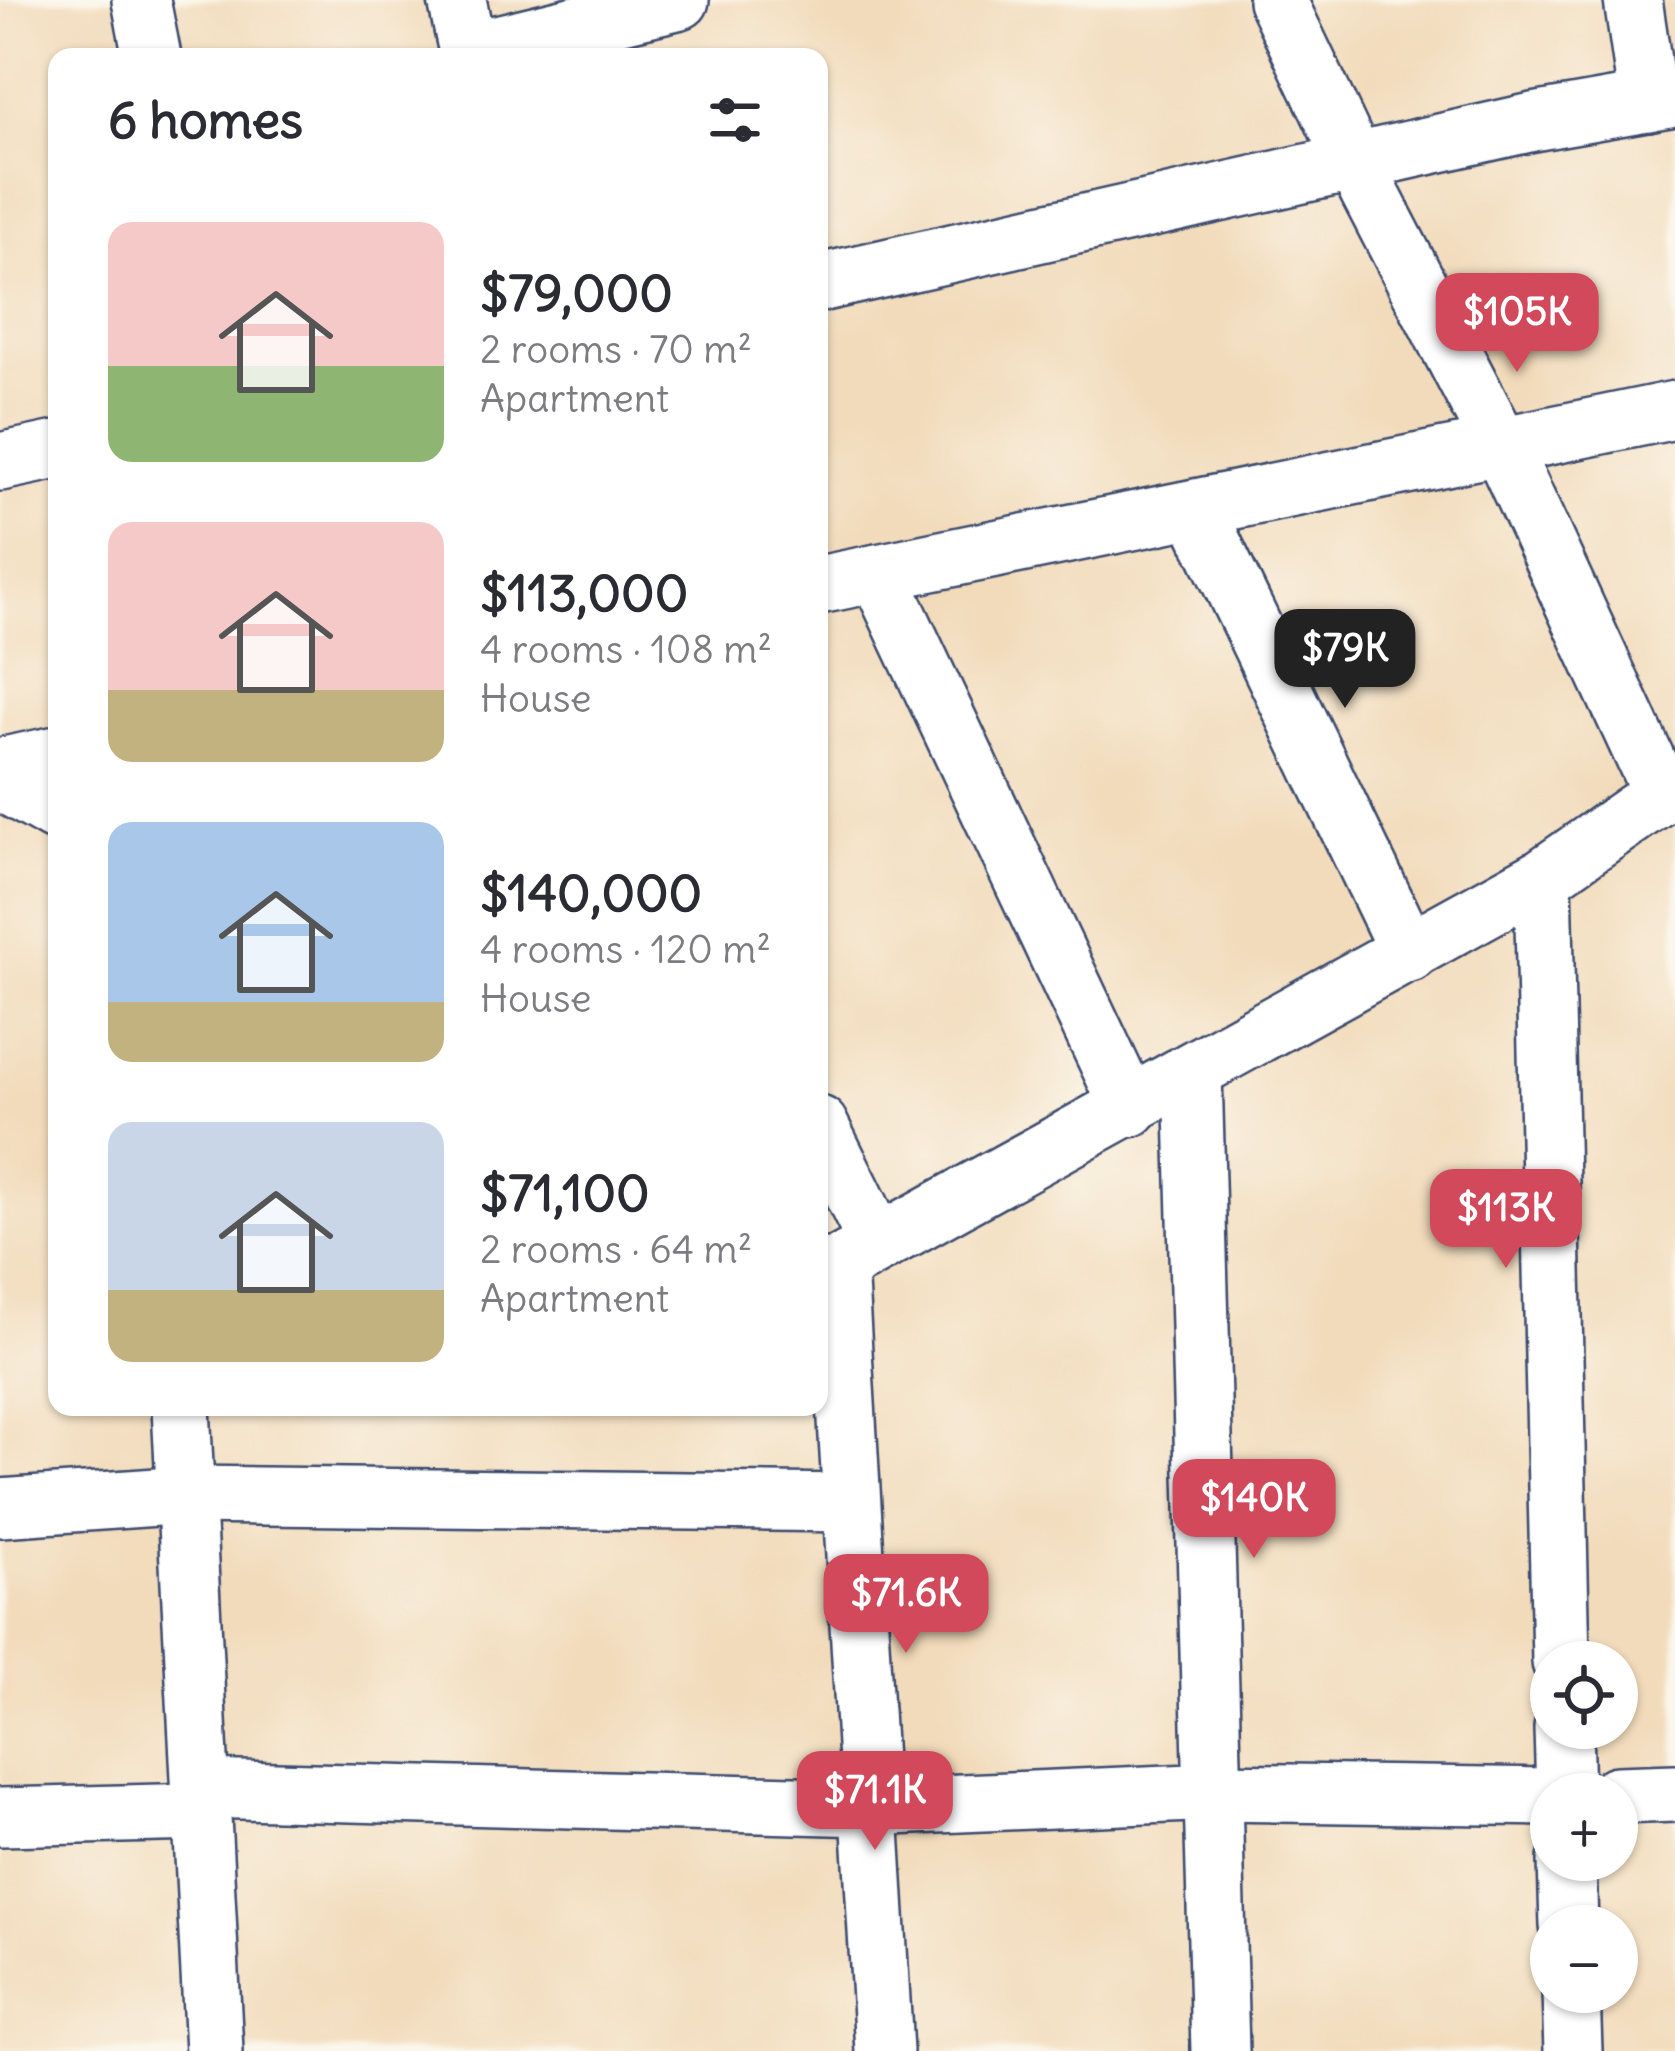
<!DOCTYPE html>
<meta charset="utf-8">
<style>
body{margin:0;font-family:Delius,sans-serif;background:#f2f2f3;color:#2b2b33;height:100vh;display:flex;flex-direction:column;font-size:45px;white-space:nowrap}
*{box-sizing:border-box;margin:0}
p{font-size:39px;color:#7c7c81}
.icon{flex:none;width:66px;height:66px;fill:none;stroke:currentColor;stroke-width:2;stroke-linecap:round;stroke-linejoin:round}
.map{position:relative;flex:1;overflow:hidden}
.details{position:absolute;left:48px;top:48px;width:780px;height:1368px;display:flex;flex-direction:column;background:#fff;border-radius:24px;box-shadow:0 3px 9px #0004}
.details>*{flex:none}
.fabs{position:absolute;left:1530px;top:1641px;display:grid;gap:24px}
.fabs a{display:grid;place-items:center;width:108px;height:108px;border-radius:50%;background:#fff;box-shadow:0 3px 9px #0004;font-size:60px}
.price{position:absolute;translate:-50% -102px;padding:0 27px;border-radius:24px;background:#d1495b;color:#fff;font-size:39px;line-height:78px;filter:drop-shadow(0 3px 6px #0008)}
.price::after{content:'';position:absolute;left:50%;top:72px;width:36px;height:27px;margin-left:-18px;background:inherit;clip-path:polygon(0 0,100% 0,50% 100%)}
.price.current{background:#222;color:#fff}
ul{padding:0;list-style:none}
li{display:flex;align-items:center;gap:36px;height:300px;padding:0 60px}
li span{display:grid;place-items:center;flex:none;width:336px;height:240px;border-radius:24px;color:#555}
li>.icon{margin-inline-start:auto}
span .icon{width:144px;height:144px;fill:#fffc;stroke-width:1}
li b{font-size:51px}
h2{display:flex;justify-content:space-between;align-items:center;height:144px;padding:0 60px;font-size:51px}
.map>svg:first-child{display:block}
</style>
<div class="map">
<svg width="1675" height="2051" viewBox="0 0 1675 2051">
<rect width="100%" height="100%" fill="#fbf7ec"/>
<filter id="ink" filterUnits="userSpaceOnUse"><feTurbulence type="fractalNoise" baseFrequency=".00833" numOctaves="2"/><feDisplacementMap in="SourceGraphic" scale="24" xChannelSelector="R" yChannelSelector="G"/><feConvolveMatrix kernelMatrix="1 2 1 2 8 2 1 2 1" color-interpolation-filters="sRGB"/></filter>
<filter id="wash" filterUnits="userSpaceOnUse"><feTurbulence type="fractalNoise" baseFrequency=".004" numOctaves="4" result="noise"/><feDisplacementMap in="SourceGraphic" scale="48" xChannelSelector="R" yChannelSelector="G"/><feGaussianBlur stdDeviation="2.7" result="paint"/><feColorMatrix in="noise" values="0 0 0 0 0 0 0 0 0 0 0 0 0 0 0 0 0 1.4 0 .05"/><feComposite in="paint" operator="in"/></filter>
<g filter="url(#wash)">
<rect width="100%" height="100%" fill="#f2dbbb"/>
</g>
<g filter="url(#ink)">
<g fill="none" stroke-linecap="round" stroke-linejoin="round">
<defs>
<g id="minor">
<polyline points="141,0 152,57"/>
<polyline points="457,0 469,57"/>
<polyline points="1277,0 1355,164 1502,448 1662,795"/>
<polyline points="1633,0 1648,102"/>
<polyline points="468,51 680,0"/>
<polyline points="819,283 1533,122 1675,97"/>
<polyline points="0,462 57,450"/>
<polyline points="1196,509 1409,953"/>
<polyline points="878,573 1130,1108"/>
<polyline points="819,585 1675,410"/>
<polyline points="0,767 57,755"/>
<polyline points="0,781 57,813"/>
<polyline points="1543,877 1561,1662"/>
<polyline points="1193,1073 1220,2051"/>
<polyline points="819,1125 877,1242"/>
<polyline points="838,1266 884,2051"/>
<polyline points="819,1268 838,1266 1543,877 1675,785"/>
<polyline points="181,1407 214,2051"/>
<polyline points="0,1508 186,1495 851,1503"/>
<polyline points="1563,1728 1565,1794"/>
<polyline points="201,1789 868,1807 1215,1792 1551,1797"/>
<polyline points="1617,1795 1675,1793"/>
<polyline points="0,1817 202,1812"/>
<polyline points="1567,1860 1569,1926"/>
<polyline points="1571,1992 1573,2051"/>
</g>
</defs>
<use href="#minor" stroke="#3b496c" stroke-width="62"/>
<use href="#minor" stroke="#fff" stroke-width="57"/>
</g>
</g>
</svg>
<div class="fabs">
<a><svg class="icon" aria-label="locate" viewBox="0 0 24 24"><circle cx="12" cy="12" r="6"/><path d="M12 2v4M12 18v4M2 12h4M18 12h4"/></svg></a>
<a>+</a>
<a>−</a>
</div>
<b class="price" style="left:1517px;top:375px">$105K</b>
<b class="price current" style="left:1345px;top:711px">$79K</b>
<b class="price" style="left:1506px;top:1271px">$113K</b>
<b class="price" style="left:1254px;top:1561px">$140K</b>
<b class="price" style="left:906px;top:1656px">$71.6K</b>
<b class="price" style="left:875px;top:1853px">$71.1K</b>
<section class="details">
<h2>6 homes<svg class="icon" aria-label="filters" viewBox="0 0 24 24"><path d="M4 7h16M4 17h16"/><circle cx="9" cy="7" r="2"/><circle cx="15" cy="17" r="2"/></svg></h2>
<ul>
<li><span style="background:linear-gradient(#f6c9c9 60%,#8fb573 0)"><svg class="icon" aria-label="home" viewBox="0 0 24 24"><path d="M3 11l9-7 9 7M6 9v11h12V9"/></svg></span><div><b>$79,000</b><p>2 rooms · 70 m²</p><p>Apartment</p></div></li>
<li><span style="background:linear-gradient(#f6c9c9 70%,#c2b280 0)"><svg class="icon" aria-label="home" viewBox="0 0 24 24"><path d="M3 11l9-7 9 7M6 9v11h12V9"/></svg></span><div><b>$113,000</b><p>4 rooms · 108 m²</p><p>House</p></div></li>
<li><span style="background:linear-gradient(#a9c7e8 75%,#c2b280 0)"><svg class="icon" aria-label="home" viewBox="0 0 24 24"><path d="M3 11l9-7 9 7M6 9v11h12V9"/></svg></span><div><b>$140,000</b><p>4 rooms · 120 m²</p><p>House</p></div></li>
<li><span style="background:linear-gradient(#c9d6e8 70%,#c2b280 0)"><svg class="icon" aria-label="home" viewBox="0 0 24 24"><path d="M3 11l9-7 9 7M6 9v11h12V9"/></svg></span><div><b>$71,100</b><p>2 rooms · 64 m²</p><p>Apartment</p></div></li>
</ul>
</section>
</div>
